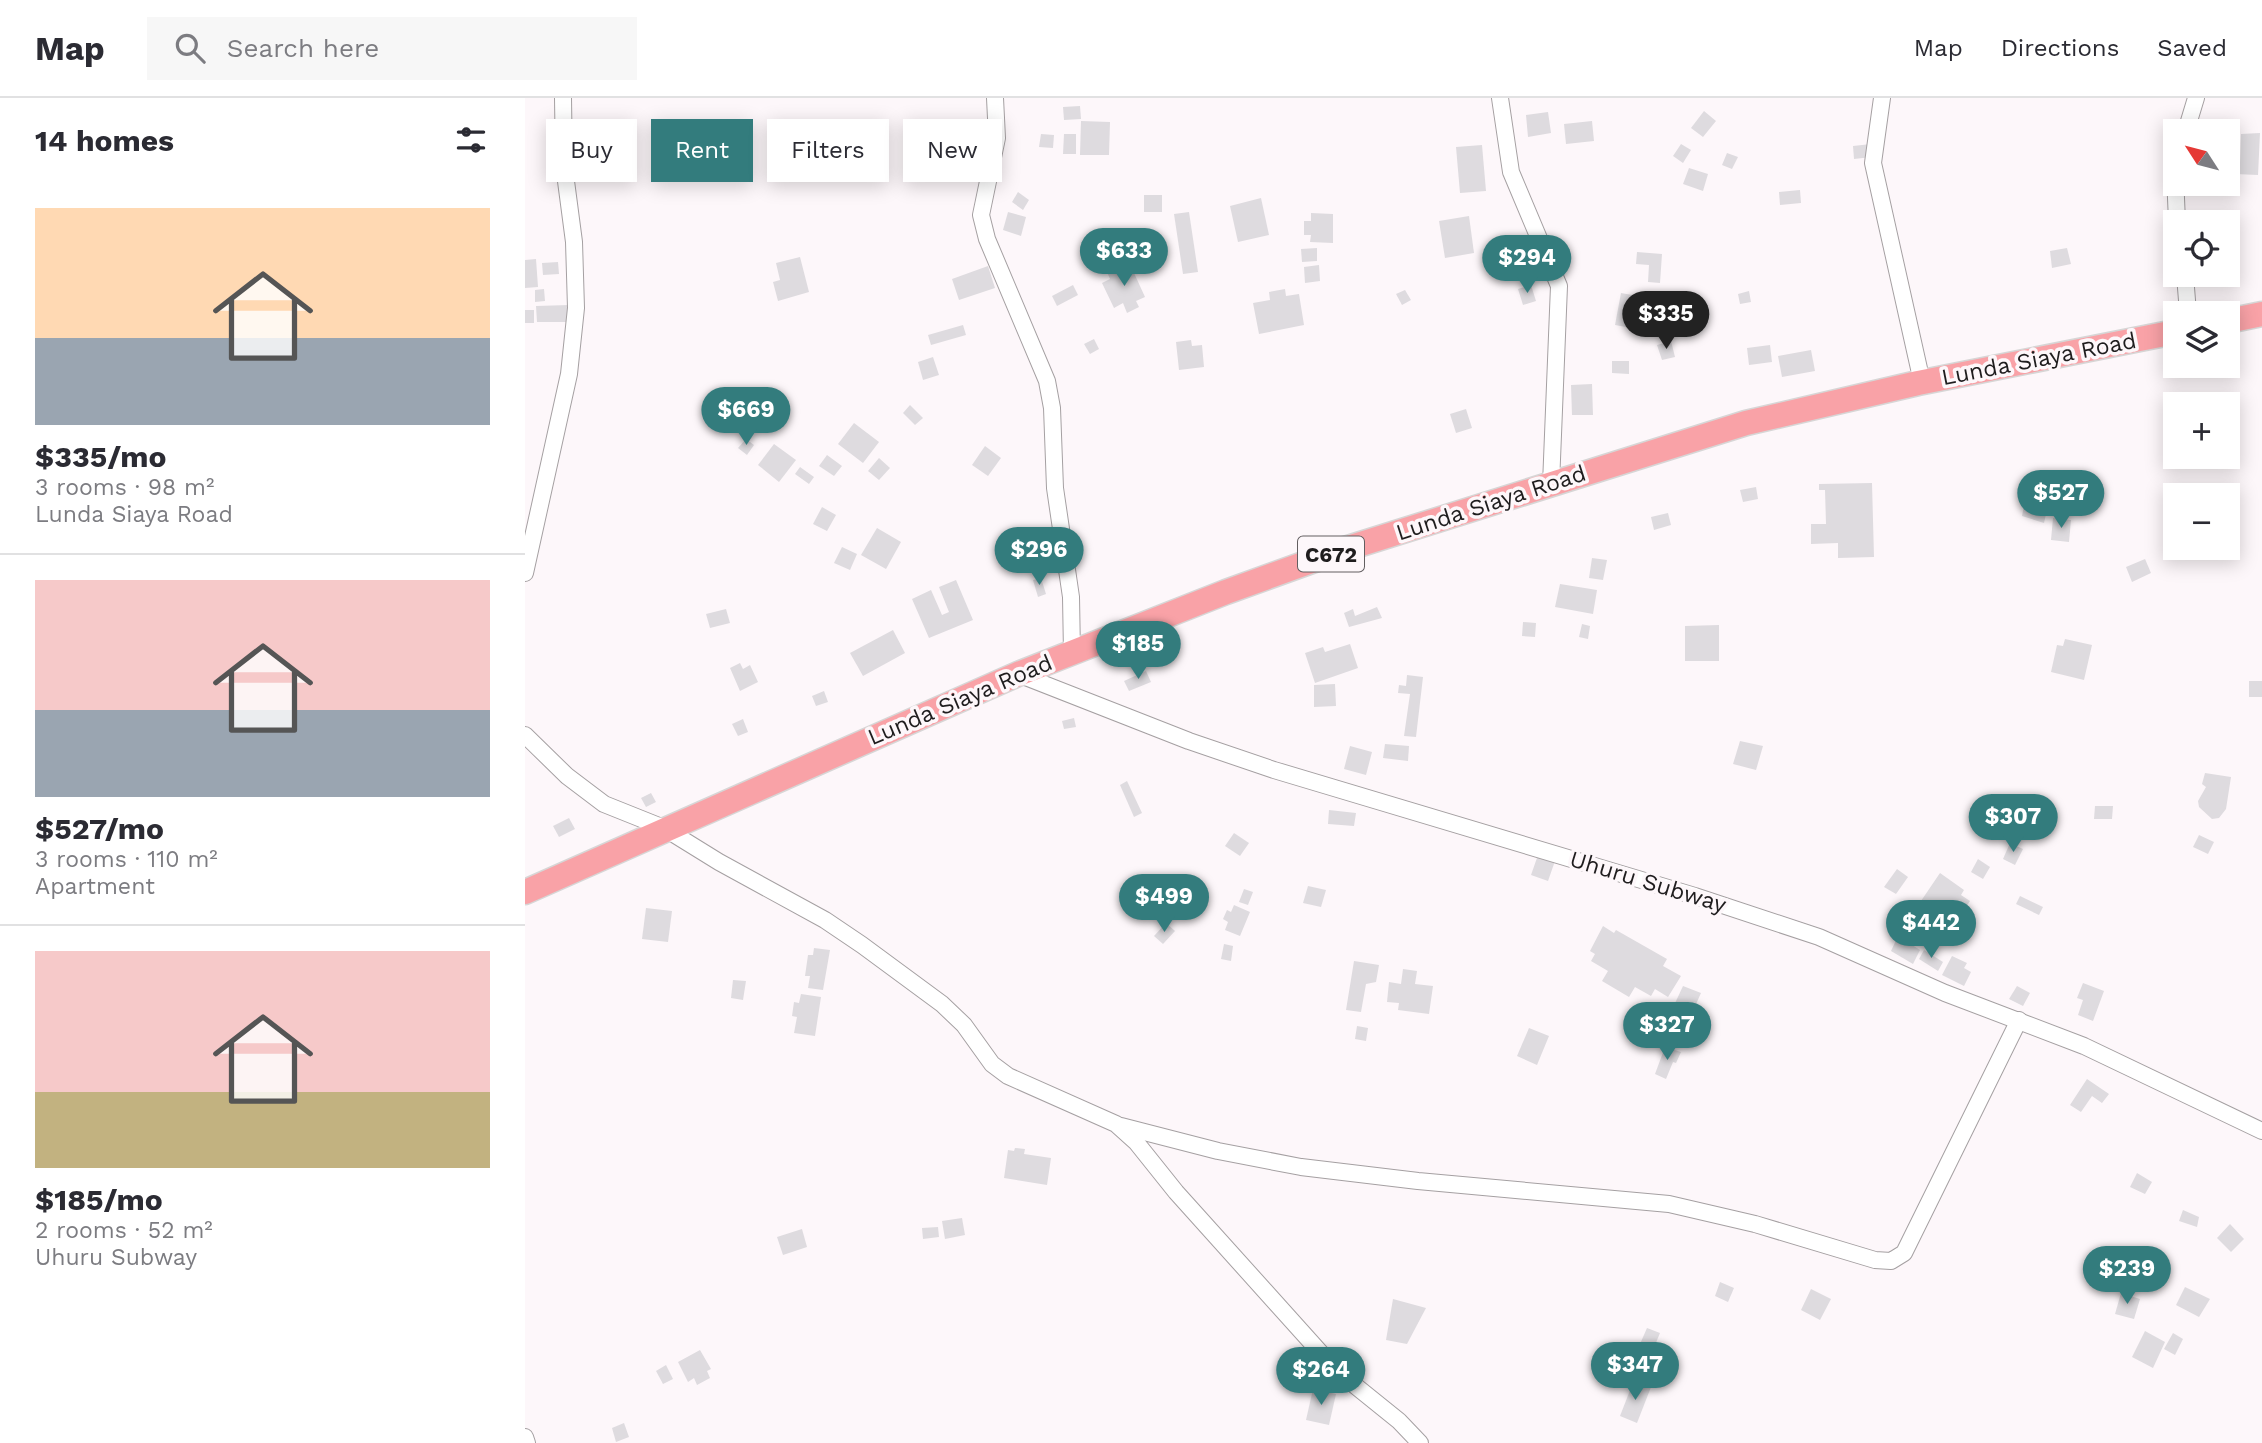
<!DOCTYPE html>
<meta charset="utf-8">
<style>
body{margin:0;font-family:"Work Sans",sans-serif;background:#f7f7f7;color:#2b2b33;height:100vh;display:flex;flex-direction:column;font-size:26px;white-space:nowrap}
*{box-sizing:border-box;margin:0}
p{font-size:23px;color:#7c7c81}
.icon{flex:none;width:38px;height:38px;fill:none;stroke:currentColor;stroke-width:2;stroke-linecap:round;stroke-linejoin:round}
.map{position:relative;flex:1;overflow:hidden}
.panel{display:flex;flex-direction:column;background:#fff;width:525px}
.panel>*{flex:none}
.banner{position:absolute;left:21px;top:21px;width:665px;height:63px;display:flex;gap:14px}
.needle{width:46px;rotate:306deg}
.controls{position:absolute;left:1638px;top:21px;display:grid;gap:14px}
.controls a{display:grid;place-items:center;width:77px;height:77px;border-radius:0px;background:#fff;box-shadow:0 4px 18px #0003;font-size:35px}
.price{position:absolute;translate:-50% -60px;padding:0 16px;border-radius:24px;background:#337c7d;color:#fff;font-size:23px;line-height:46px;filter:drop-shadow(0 2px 4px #0008)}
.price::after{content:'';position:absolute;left:50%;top:42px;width:21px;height:16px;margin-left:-10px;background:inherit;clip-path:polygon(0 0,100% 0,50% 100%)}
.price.current{background:#222;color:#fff}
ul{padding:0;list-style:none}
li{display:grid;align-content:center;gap:14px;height:371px;padding:0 35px}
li+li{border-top:2px solid #e1e1e2}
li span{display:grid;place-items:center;height:217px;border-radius:0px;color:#555}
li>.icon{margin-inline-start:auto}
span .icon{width:126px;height:126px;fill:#fffc;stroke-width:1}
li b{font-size:30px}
h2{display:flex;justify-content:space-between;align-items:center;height:84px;padding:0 35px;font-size:30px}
.pill{padding:0 24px;border-radius:0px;background:#fff;box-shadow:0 4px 18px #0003;font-size:24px;line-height:63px}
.pill.current{background:#337c7d;color:#fff}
header{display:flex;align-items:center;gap:42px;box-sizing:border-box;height:98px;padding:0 35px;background:#fff;border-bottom:2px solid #e1e1e2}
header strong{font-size:33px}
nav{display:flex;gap:38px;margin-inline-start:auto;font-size:24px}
.search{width:490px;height:63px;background:#f7f7f7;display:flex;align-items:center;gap:18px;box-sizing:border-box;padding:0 24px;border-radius:0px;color:#7c7c81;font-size:26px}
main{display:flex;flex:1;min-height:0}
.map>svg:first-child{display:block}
</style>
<header>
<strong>Map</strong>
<div class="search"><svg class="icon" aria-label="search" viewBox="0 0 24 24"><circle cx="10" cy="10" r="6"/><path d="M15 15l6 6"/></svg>Search here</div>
<nav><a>Map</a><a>Directions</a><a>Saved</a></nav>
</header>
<main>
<section class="panel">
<h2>14 homes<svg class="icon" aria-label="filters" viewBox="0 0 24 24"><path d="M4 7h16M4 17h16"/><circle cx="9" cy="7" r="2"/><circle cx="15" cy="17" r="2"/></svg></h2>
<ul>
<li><span style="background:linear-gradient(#ffd9b3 60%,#9aa5b1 0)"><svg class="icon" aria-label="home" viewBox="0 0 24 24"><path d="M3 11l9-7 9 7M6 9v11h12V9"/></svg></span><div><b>$335/mo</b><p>3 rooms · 98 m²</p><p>Lunda Siaya Road</p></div></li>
<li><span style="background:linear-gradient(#f6c9c9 60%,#9aa5b1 0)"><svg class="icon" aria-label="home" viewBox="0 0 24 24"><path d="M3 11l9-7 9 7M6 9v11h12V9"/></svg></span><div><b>$527/mo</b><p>3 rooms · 110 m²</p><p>Apartment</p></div></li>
<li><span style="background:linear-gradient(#f6c9c9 65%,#c2b280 0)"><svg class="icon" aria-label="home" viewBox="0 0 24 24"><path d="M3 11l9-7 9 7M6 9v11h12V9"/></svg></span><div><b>$185/mo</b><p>2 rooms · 52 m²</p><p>Uhuru Subway</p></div></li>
</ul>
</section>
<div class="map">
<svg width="1737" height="1345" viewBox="0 0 1737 1345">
<rect width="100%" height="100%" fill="#fdf7fa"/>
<g fill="#dedbdf">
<polygon points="555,8 556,21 539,22 538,9"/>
<polygon points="1179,13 1191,23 1178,39 1166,30"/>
<polygon points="1023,14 1026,35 1003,39 1001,17"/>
<polygon points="556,23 585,24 584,57 555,57"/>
<polygon points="1067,23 1069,43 1041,46 1039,26"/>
<polygon points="1735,35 1733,77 1710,76 1711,65 1715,65 1716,36"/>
<polygon points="516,36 529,37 528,50 514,49"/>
<polygon points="539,36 551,36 551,56 538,56"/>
<polygon points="1156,46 1166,52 1158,65 1148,58"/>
<polygon points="1346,46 1347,59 1329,61 1328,48"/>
<polygon points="957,47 961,93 935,95 931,49"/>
<polygon points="1202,55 1213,59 1207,71 1197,67"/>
<polygon points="1164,70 1183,76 1178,93 1158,86"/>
<polygon points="1275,92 1276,105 1255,107 1254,94"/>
<polygon points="493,94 504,102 498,112 487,104"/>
<rect x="619" y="97" width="18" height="17"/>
<polygon points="736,100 744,137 713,144 705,108"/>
<polygon points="483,114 501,119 496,138 478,132"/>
<polygon points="664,114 673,174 658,176 649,116"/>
<polygon points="786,115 808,116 808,145 785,144 786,137 779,137 779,123 786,123"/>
<polygon points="944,118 949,155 920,160 914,123"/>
<polygon points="792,150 792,163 777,164 776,151"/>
<polygon points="1542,150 1546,166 1527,170 1525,153"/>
<polygon points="1112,154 1137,156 1135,185 1123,184 1124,167 1111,166"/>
<polygon points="275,159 284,194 253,203 248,184 255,182 251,165"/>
<polygon points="11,161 13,189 0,190 0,162"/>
<polygon points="33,164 34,176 18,177 17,165"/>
<polygon points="604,164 620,199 611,203 614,209 602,215 598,205 589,210 577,185 585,181 582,174"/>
<polygon points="794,167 795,183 780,185 779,169"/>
<polygon points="463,168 470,190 434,202 427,181"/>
<polygon points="548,187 553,197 532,208 527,198"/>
<polygon points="1006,187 1011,203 998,207 993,191"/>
<polygon points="19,191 20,203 10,204 10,192"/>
<polygon points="760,191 761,198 774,196 779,227 734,236 728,205 745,202 744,194"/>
<polygon points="880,192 886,202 877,207 871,196"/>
<polygon points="1224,193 1226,204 1215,206 1213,196"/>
<polygon points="1096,195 1124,200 1117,232 1090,227"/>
<polygon points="44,207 44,224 12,224 11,208"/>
<rect x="0" y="212" width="9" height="13"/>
<polygon points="438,227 441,237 406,247 403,237"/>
<polygon points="569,241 574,251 565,256 559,246"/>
<polygon points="666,242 667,248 677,247 679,269 654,272 651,244"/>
<polygon points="1146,243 1150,259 1137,262 1132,247"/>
<polygon points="1245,247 1247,264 1224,267 1222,250"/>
<polygon points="1286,252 1290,273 1257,279 1253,258"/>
<polygon points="408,259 414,277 398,282 393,264"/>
<polygon points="1087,263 1104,263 1104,276 1087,275"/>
<polygon points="1067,286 1068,317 1047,317 1046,287"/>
<polygon points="214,298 229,308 218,325 203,314"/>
<polygon points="385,307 398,320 390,327 378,315"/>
<polygon points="941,311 947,330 931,335 925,316"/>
<polygon points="329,325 354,344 338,365 313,346"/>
<polygon points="221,341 229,347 222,357 213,350"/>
<polygon points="249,346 271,362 254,384 233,367"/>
<polygon points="460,348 476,360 463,378 447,367"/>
<polygon points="302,357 317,368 309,378 294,368"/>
<polygon points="354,360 365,370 354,382 343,373"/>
<polygon points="275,369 289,379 284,386 270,376"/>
<polygon points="1564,382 1566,400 1544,402 1542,388"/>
<polygon points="1347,385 1349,459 1313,460 1313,445 1286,446 1286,426 1301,426 1300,392 1294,392 1294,386"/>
<polygon points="1231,389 1233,401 1218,404 1215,392"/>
<polygon points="1502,391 1525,399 1519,425 1497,418"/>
<polygon points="297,409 311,417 302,433 288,426"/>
<polygon points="1143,415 1146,427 1129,432 1126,419"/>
<polygon points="1528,420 1546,422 1544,444 1526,442"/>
<polygon points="352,430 376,444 361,471 336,457"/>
<polygon points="317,449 332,456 325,472 309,465"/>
<polygon points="1067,460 1082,462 1078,482 1064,480"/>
<polygon points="1620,461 1626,475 1607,484 1601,469"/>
<polygon points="516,480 521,496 513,499 508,482"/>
<polygon points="431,482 448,522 404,540 387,501 406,492 417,517 424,514 414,489"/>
<polygon points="1035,486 1072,492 1068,516 1030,509"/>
<polygon points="852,509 857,520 824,529 819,515 828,511 830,518"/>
<polygon points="201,511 205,525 185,530 181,516"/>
<polygon points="998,524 1011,525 1010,539 997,538"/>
<polygon points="1057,526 1065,528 1063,541 1054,539"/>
<polygon points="1194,527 1194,563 1160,563 1160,528"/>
<polygon points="368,532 380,555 338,578 325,555"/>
<polygon points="1540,541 1567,547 1559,582 1526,574 1532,547 1538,548"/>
<polygon points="825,546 833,570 790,585 780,555 798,549 800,554"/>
<polygon points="215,565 218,571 225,567 233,584 215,593 205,570"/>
<polygon points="621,573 626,584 604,593 599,583"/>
<polygon points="882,577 898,579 891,639 879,638 885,596 873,595 874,587 881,588"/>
<rect x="1724" y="583" width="13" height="16"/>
<polygon points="810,586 811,608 789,609 789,587"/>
<polygon points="299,593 303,604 291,608 287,598"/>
<polygon points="549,620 551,629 539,631 537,623"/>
<polygon points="218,621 223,634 213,638 207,626"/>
<polygon points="1215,643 1238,648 1231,672 1208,666"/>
<polygon points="860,646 884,648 883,663 858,660"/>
<polygon points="825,648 847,654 841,677 819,671"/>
<polygon points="1680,675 1706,679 1701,711 1694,720 1687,721 1674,709 1673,703 1681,689 1677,686"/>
<polygon points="602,683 617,715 609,719 595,687"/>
<polygon points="126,695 131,704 121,709 116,700"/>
<polygon points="1570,708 1588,708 1587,721 1569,721"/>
<polygon points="804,712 831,715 829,728 803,726"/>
<polygon points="44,720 50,731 34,739 28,728"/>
<polygon points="709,735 724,745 715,758 700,748"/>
<polygon points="1674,737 1689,744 1683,756 1668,749"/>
<polygon points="1485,745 1498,751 1490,767 1478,761"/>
<polygon points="1013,757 1030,763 1023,783 1006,777"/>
<polygon points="1453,761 1465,769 1458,781 1446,774"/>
<polygon points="1372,771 1383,779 1371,796 1359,789"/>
<polygon points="1415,775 1439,792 1436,797 1445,803 1437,815 1442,818 1433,832 1423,826 1412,841 1405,836 1401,843 1379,828"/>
<polygon points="783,788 801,792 796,809 778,805"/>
<polygon points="719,791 728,794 723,807 714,804"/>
<polygon points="660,792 669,800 659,812 650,804"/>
<polygon points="1495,798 1518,809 1514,817 1491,806"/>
<polygon points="709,807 725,814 715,838 700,832 703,824 698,821 702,812 706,814"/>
<polygon points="121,810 147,813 143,844 117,841"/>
<polygon points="641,825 650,833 638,846 629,838"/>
<polygon points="1078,828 1089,835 1091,832 1142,861 1138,868 1156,878 1143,899 1130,891 1126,898 1110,889 1104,899 1077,883 1083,873 1066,863 1070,856 1065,853"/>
<polygon points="1373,838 1395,852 1388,866 1366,853"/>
<polygon points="699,846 708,848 706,863 696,861"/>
<polygon points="289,850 305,852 298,892 283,890 285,878 280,878 283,857 288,857"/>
<polygon points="1399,852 1418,864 1413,873 1394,861"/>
<polygon points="1427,858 1442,865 1439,870 1446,874 1439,888 1417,877"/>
<polygon points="829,863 854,867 851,884 841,886 836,914 821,912"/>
<polygon points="878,871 892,873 890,886 908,888 904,916 873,912 874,905 862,904 864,884 876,886"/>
<polygon points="208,882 221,883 218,902 206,900"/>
<polygon points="1558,885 1579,893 1568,923 1553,917 1558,902 1552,900"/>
<polygon points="1158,888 1176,895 1163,924 1145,916"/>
<polygon points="1492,888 1505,895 1498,908 1484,901"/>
<polygon points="276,896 296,899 290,938 269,935 272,919 267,918 269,904 274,905"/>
<polygon points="832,928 843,930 841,943 830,941"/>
<polygon points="1004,930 1024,938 1012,967 992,958"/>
<polygon points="1140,949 1156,954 1151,965 1148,964 1141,981 1130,976"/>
<polygon points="1562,981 1584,996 1577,1005 1567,998 1556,1014 1545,1007"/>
<polygon points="490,1050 500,1051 499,1056 526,1060 522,1087 479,1080 483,1052 489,1053"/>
<polygon points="1612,1075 1627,1084 1620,1096 1605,1089"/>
<polygon points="1658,1112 1674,1119 1672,1129 1654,1123"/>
<polygon points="437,1120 440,1137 420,1141 417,1123"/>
<polygon points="1705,1126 1719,1141 1706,1154 1692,1140"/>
<polygon points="413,1129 414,1139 398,1141 397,1130"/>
<polygon points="277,1131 282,1149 258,1157 252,1139"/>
<polygon points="1602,1166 1637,1176 1633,1189 1599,1180"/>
<polygon points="1195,1184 1209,1190 1203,1204 1190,1198"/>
<polygon points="1660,1189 1685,1201 1674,1219 1651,1207"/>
<polygon points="1286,1191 1306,1201 1295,1222 1276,1212"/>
<polygon points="1596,1195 1615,1201 1609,1221 1590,1216"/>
<polygon points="868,1201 901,1210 882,1246 861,1242"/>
<polygon points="1122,1230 1135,1235 1128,1252 1115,1246"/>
<polygon points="1620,1233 1640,1244 1628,1270 1607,1259"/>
<polygon points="1648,1235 1658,1241 1650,1257 1639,1251"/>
<polygon points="175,1252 186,1271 182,1273 185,1280 172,1287 169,1280 163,1284 153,1264"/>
<polygon points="141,1267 148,1281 138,1286 131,1273"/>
<polygon points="1109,1282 1126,1289 1112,1325 1095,1318"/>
<polygon points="788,1291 811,1296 804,1327 781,1322"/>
<polygon points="99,1325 104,1339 91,1344 87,1330"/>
</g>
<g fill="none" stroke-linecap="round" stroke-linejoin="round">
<defs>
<g id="minor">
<polyline points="470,0 472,40 456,117 462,141 522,283 527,310 530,390 546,499 547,555"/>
<polyline points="975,0 986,74 1034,188 1026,386"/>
<polyline points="1357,0 1348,65 1397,284"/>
<polyline points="1661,33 1671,0"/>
<polyline points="1650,76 1652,124"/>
<polyline points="1660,177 1663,215"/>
<polyline points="0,475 44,276 51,210 49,144 39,68 38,0"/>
<polyline points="493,576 664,643 749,672 1170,798 1294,839 1420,895 1559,948 1737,1033"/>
<polyline points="0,637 42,678 79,706 139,730 194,764 300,822 337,847 417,906 439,927 467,966 483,978 591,1026 611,1044 651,1094 812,1273 874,1323 895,1345"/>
<polyline points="596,1028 693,1053 776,1069 893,1083 1144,1106 1230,1126 1350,1162 1366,1163 1379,1155 1494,922"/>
<polyline points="0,1339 2,1345"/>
</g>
<g id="primary">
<polyline points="1703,223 1737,216"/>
<polyline points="0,794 493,576 701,494 820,451 1221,325 1393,285 1650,234"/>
</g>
</defs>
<use href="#minor" stroke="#a5a0a2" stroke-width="18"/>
<use href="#primary" stroke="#d7d6d6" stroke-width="27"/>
<use href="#minor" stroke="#fff" stroke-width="16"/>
<use href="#primary" stroke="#f9a2a7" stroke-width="24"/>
</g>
<g text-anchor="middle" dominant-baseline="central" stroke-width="7" stroke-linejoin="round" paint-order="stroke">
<rect fill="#fdf7fa" stroke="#625e60" stroke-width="2" x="773" y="438.5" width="66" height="35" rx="5"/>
<g font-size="21" font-weight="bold" fill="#1f1d1e">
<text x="806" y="456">C672</text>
</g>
<g font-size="23" fill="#1f1d1e" stroke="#fdf7fa">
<text transform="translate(1514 261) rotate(-11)">Lunda Siaya Road</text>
<text transform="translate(966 405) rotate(-18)">Lunda Siaya Road</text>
<text transform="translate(435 602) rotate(-23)">Lunda Siaya Road</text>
<text transform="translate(1123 784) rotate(17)">Uhuru Subway</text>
</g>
</g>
</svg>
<div class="controls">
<a><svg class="needle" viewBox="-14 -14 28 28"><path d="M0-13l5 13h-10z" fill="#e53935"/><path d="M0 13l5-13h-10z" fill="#7c7c81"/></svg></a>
<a><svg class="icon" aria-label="locate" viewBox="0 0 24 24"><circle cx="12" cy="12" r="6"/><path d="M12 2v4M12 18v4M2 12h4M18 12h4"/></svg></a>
<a><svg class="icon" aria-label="layers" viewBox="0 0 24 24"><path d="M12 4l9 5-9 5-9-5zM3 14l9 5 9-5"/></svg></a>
<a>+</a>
<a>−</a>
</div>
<b class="price" style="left:599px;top:190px">$633</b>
<b class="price" style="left:1002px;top:197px">$294</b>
<b class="price current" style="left:1141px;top:253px">$335</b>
<b class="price" style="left:221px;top:349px">$669</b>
<b class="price" style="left:1536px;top:432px">$527</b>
<b class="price" style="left:514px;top:489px">$296</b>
<b class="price" style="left:613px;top:583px">$185</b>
<b class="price" style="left:1488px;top:756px">$307</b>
<b class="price" style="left:639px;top:836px">$499</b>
<b class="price" style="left:1406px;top:862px">$442</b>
<b class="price" style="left:1142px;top:964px">$327</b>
<b class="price" style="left:1602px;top:1208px">$239</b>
<b class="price" style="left:1110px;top:1304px">$347</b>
<b class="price" style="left:796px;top:1309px">$264</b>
<div class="banner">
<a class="pill">Buy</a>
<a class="pill current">Rent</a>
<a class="pill">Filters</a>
<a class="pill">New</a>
</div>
</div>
</main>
